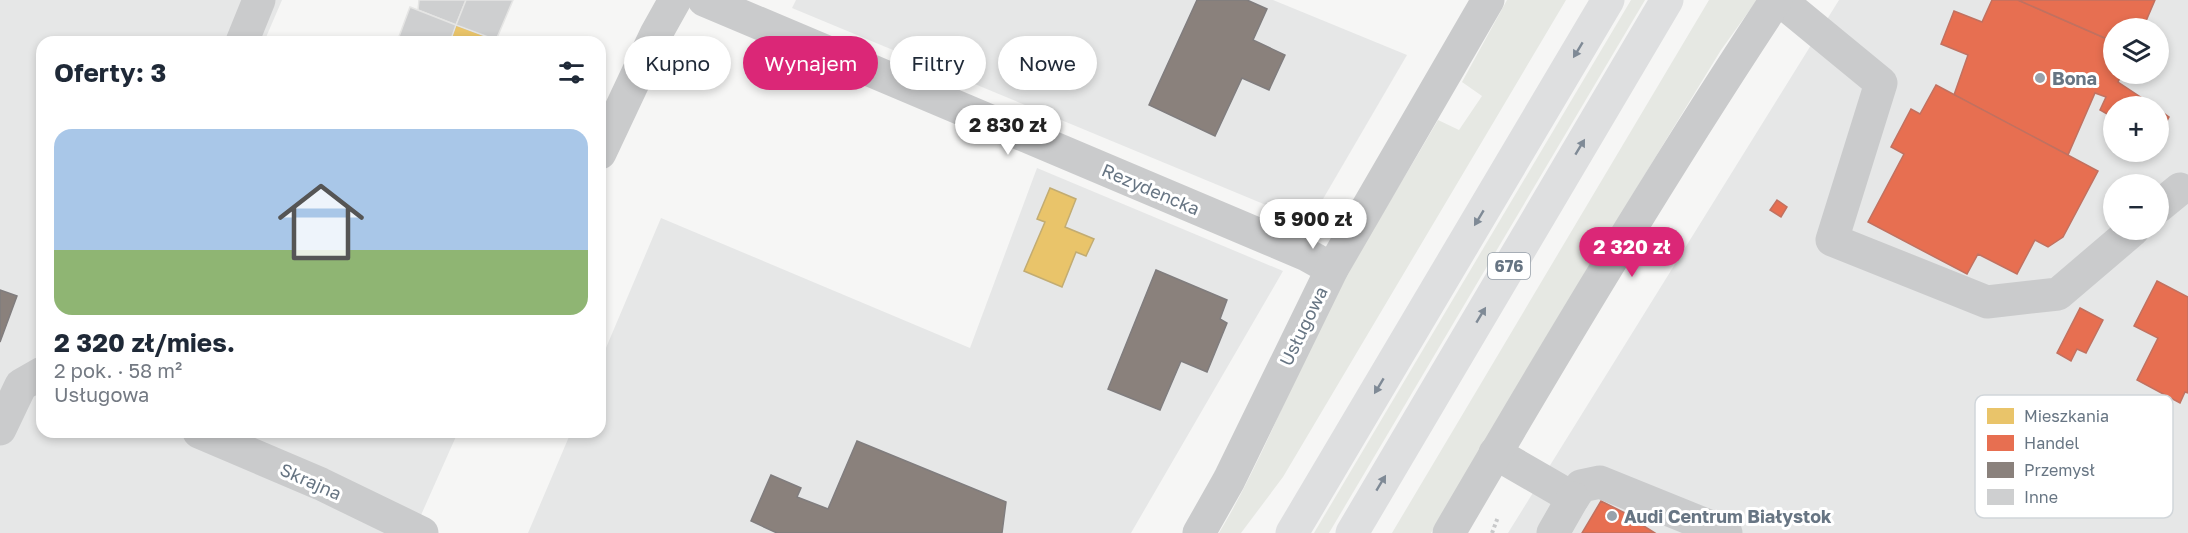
<!DOCTYPE html>
<html lang="pl">
<meta charset="utf-8">
<style>
body{margin:0;font-family:"Golos Text",sans-serif;background:#f2f2f3;color:#1f2937;height:100vh;display:flex;flex-direction:column;font-size:22px;white-space:nowrap}
*{box-sizing:border-box;margin:0}
p{font-size:20px;color:#747a83}
.icon{flex:none;width:33px;height:33px;fill:none;stroke:currentColor;stroke-width:2;stroke-linecap:round;stroke-linejoin:round}
.map{position:relative;flex:1;overflow:hidden}
.side{position:absolute;left:36px;top:36px;width:570px;height:402px;display:flex;flex-direction:column;background:#fff;border-radius:18px;box-shadow:0 3px 9px #0003}
.side>*{flex:none}
.hud{position:absolute;left:624px;top:36px;width:570px;height:54px;display:flex;gap:12px}
.controls{position:absolute;left:2103px;top:18px;display:grid;gap:12px}
.controls a{display:grid;place-items:center;width:66px;height:66px;border-radius:50%;background:#fff;box-shadow:0 3px 9px #0003;font-size:30px}
.price{position:absolute;translate:-50% -51px;padding:0 14px;border-radius:21px;background:#fff;color:#222;font-size:20px;line-height:39px;filter:drop-shadow(0 2px 3px #0008)}
.price::after{content:'';position:absolute;left:50%;top:36px;width:18px;height:14px;margin-left:-9px;background:inherit;clip-path:polygon(0 0,100% 0,50% 100%)}
.price.selected{background:#db2777;color:#fff}
ul{padding:0;list-style:none}
li{display:grid;align-content:center;gap:12px;height:318px;padding:0 18px}
li span{display:grid;place-items:center;height:186px;border-radius:18px;color:#555}
li>.icon{margin-inline-start:auto}
span .icon{width:108px;height:108px;fill:#fffc;stroke-width:1}
li b{font-size:26px}
h2{display:flex;justify-content:space-between;align-items:center;height:72px;padding:0 18px;font-size:26px}
.pill{padding:0 21px;border-radius:27px;background:#fff;box-shadow:0 3px 9px #0003;font-size:21px;line-height:54px}
.pill.selected{background:#db2777;color:#fff}
.map>svg:first-child{display:block}
</style>
<div class="map">
<svg width="2188" height="533" viewBox="0 0 2188 533">
<rect width="100%" height="100%" fill="#f6f6f5"/>
<g fill="#e6e7e7" fill-rule="evenodd">
<polygon points="0,0 282,0 264,42 42,42 42,432 458,432 413,533 0,533"/>
<polygon points="796,0 1273,0 1407,55 1309,223 792,8"/>
<path d="M1839 0H2188V533H1508ZM2114 28H2158V74H2114ZM2114 106H2158V152H2114ZM2114 184H2158V230H2114Z"/>
<polygon points="1037,168 1283,271 1131,533 528,533 571,432 600,432 600,362 661,218 970,348"/>
</g>
<g fill="#e6e8e3">
<path d="M1507 0H1566L1283 477 1241 533H1219C1260 465 1288 390 1324 319 1358 251 1400 186 1438 120L1459 130 1482 96 1462 82Z"/>
<polygon points="1631,0 1645,0 1329,533 1314,533"/>
<polygon points="1709,0 1757,0 1721,50 1636,189 1431,533 1392,533"/>
</g>
<g fill="#e9c46a" stroke="#c2ac72" stroke-width="1.5">
<polygon points="456,25 496,40 499,42 450,42"/>
<polygon points="1050,188 1076,199 1065,227 1094,239 1086,256 1076,252 1062,287 1024,271 1045,222 1037,219"/>
</g>
<g fill="#e76f51" stroke="#c17160" stroke-width="1.5">
<polygon points="1992,0 2018,0 2114,42 2114,74 2122,74 2118,82 2154,106 2114,106 2114,118 2100,110 2106,97 2095,93 2068,155 1954,95 1968,55 1941,44 1954,11 1982,22"/>
<polygon points="2018,0 2155,0 2143,28 2114,28 2114,42"/>
<polygon points="1936,85 2098,171 2063,237 2048,247 2035,240 2017,274 1978,254 1967,274 1868,222 1904,154 1891,147 1911,109 1920,114"/>
<polygon points="2158,109 2169,117 2158,138"/>
<polygon points="1777,200 1787,207 1781,217 1770,210"/>
<polygon points="2157,281 2188,297 2188,393 2185,392 2180,403 2137,380 2158,338 2134,326"/>
<polygon points="2080,308 2103,320 2086,353 2077,349 2071,361 2057,353"/>
<polygon points="1601,501 1641,521 1639,523 1655,533 1582,533"/>
</g>
<g fill="#8a817c" stroke="#807d7e" stroke-width="1.5">
<polygon points="1197,0 1247,0 1267,9 1253,40 1285,55 1269,90 1242,78 1215,136 1149,105"/>
<polygon points="1156,270 1227,300 1220,319 1227,323 1207,372 1181,361 1160,410 1108,389"/>
<polygon points="0,290 17,296 0,342"/>
<polygon points="857,441 1006,502 1002,533 777,533 751,521 771,475 801,488 797,497 828,509"/>
</g>
<g fill="#cecfd0" stroke="#e5e5e4" stroke-width="1.5">
<polygon points="419,0 466,0 456,25 418,10"/>
<polygon points="466,0 513,0 496,40 456,25"/>
<polygon points="410,7 456,25 450,42 397,42"/>
</g>
<g fill="none" stroke-linecap="round" stroke-linejoin="round">
<polyline stroke="#c8c9ca" stroke-width="4" stroke-dasharray="3 3" stroke-linecap="butt" points="1492,533 1498,517"/>
<g stroke="#cacbcc" stroke-width="33">
<polyline points="704,0 1307,255 1332,269"/>
<polyline points="1780,0 1881,83 1832,240 1987,302 2058,294 2133,230"/>
<polyline points="242,42 259,0"/>
<polyline points="600,153 656,34 675,0"/>
<polyline points="2158,207 2180,189"/>
<polyline points="0,429 21,385 42,373"/>
<polyline points="199,432 321,484 422,533"/>
<polyline points="1495,453 1573,498 1581,486 1600,482 1726,533"/>
<polyline points="1199,533 1229,480 1332,269 1488,0"/>
<path d="M1449 533C1554 353 1661 174 1776 0"/>
<polyline points="1553,533 1573,498"/>
</g>
<g stroke="#dedfe0" stroke-width="33">
<polyline points="1292,533 1608,0"/>
<polyline points="1352,533 1667,0"/>
</g>
</g>
<defs><path id="oneway-solid" d="M-6-.8H1V-3.2L6.5 0L1 3.2V.8H-6Z" transform="scale(1.5)"/></defs>
<g fill="#7f8a96">
<use href="#oneway-solid" transform="translate(1578 50) rotate(121)"/>
<use href="#oneway-solid" transform="translate(1580 147) rotate(-59)"/>
<use href="#oneway-solid" transform="translate(1479 218) rotate(121)"/>
<use href="#oneway-solid" transform="translate(1481 315) rotate(-59)"/>
<use href="#oneway-solid" transform="translate(1379 386) rotate(121)"/>
<use href="#oneway-solid" transform="translate(1381 483) rotate(-59)"/>
</g>
<g fill="#99a2ab" stroke="#fff" stroke-width="2">
<circle cx="2040" cy="78" r="6"/>
<circle cx="1612" cy="516" r="6"/>
</g>
<g text-anchor="middle" dominant-baseline="central" stroke-width="6" stroke-linejoin="round" paint-order="stroke">
<rect fill="#fff" stroke="#959ea8" stroke-width="1.5" x="1488" y="253" width="42" height="26" rx="4.5"/>
<g font-size="16" font-weight="bold" fill="#677583">
<text x="1509" y="266">676</text>
</g>
<g font-size="18" font-weight="bold" fill="#677583" stroke="#fff" text-anchor="start">
<text x="2052" y="78">Bona</text>
<text x="1624" y="516">Audi Centrum Białystok</text>
</g>
<g font-size="18" fill="#677583" stroke="#fff">
<text transform="translate(1151 189) rotate(23)">Rezydencka</text>
<text transform="translate(1303 326) rotate(-64)">Usługowa</text>
<text transform="translate(311 481) rotate(24)">Skrajna</text>
</g>
</g>
<rect x="1975" y="395" width="198" height="123" rx="9" fill="#fff" stroke="#d1d6da" stroke-width="1.5"/>
<rect x="1987" y="408" width="27" height="16" fill="#e9c46a"/>
<rect x="1987" y="435" width="27" height="16" fill="#e76f51"/>
<rect x="1987" y="462" width="27" height="16" fill="#8a817c"/>
<rect x="1987" y="489" width="27" height="16" fill="#cecfd0"/>
<g font-size="16" fill="#677583">
<text x="2024" y="422">Mieszkania</text>
<text x="2024" y="449">Handel</text>
<text x="2024" y="476">Przemysł</text>
<text x="2024" y="503">Inne</text>
</g>
</svg>
<div class="controls">
<a><svg class="icon" aria-label="layers" viewBox="0 0 24 24"><path d="M12 4l9 5-9 5-9-5zM3 14l9 5 9-5"/></svg></a>
<a>+</a>
<a>−</a>
</div>
<b class="price" style="left:1008px;top:156px">2 830 zł</b>
<b class="price" style="left:1313px;top:250px">5 900 zł</b>
<b class="price selected" style="left:1632px;top:278px">2 320 zł</b>
<div class="hud">
<a class="pill">Kupno</a>
<a class="pill selected">Wynajem</a>
<a class="pill">Filtry</a>
<a class="pill">Nowe</a>
</div>
<section class="side">
<h2>Oferty: 3<svg class="icon" aria-label="filters" viewBox="0 0 24 24"><path d="M4 7h16M4 17h16"/><circle cx="9" cy="7" r="2"/><circle cx="15" cy="17" r="2"/></svg></h2>
<ul>
<li><span style="background:linear-gradient(#a9c7e8 65%,#8fb573 0)"><svg class="icon" aria-label="home" viewBox="0 0 24 24"><path d="M3 11l9-7 9 7M6 9v11h12V9"/></svg></span><div><b>2 320 zł/mies.</b><p>2 pok. · 58 m²</p><p>Usługowa</p></div></li>
</ul>
</section>
</div>
